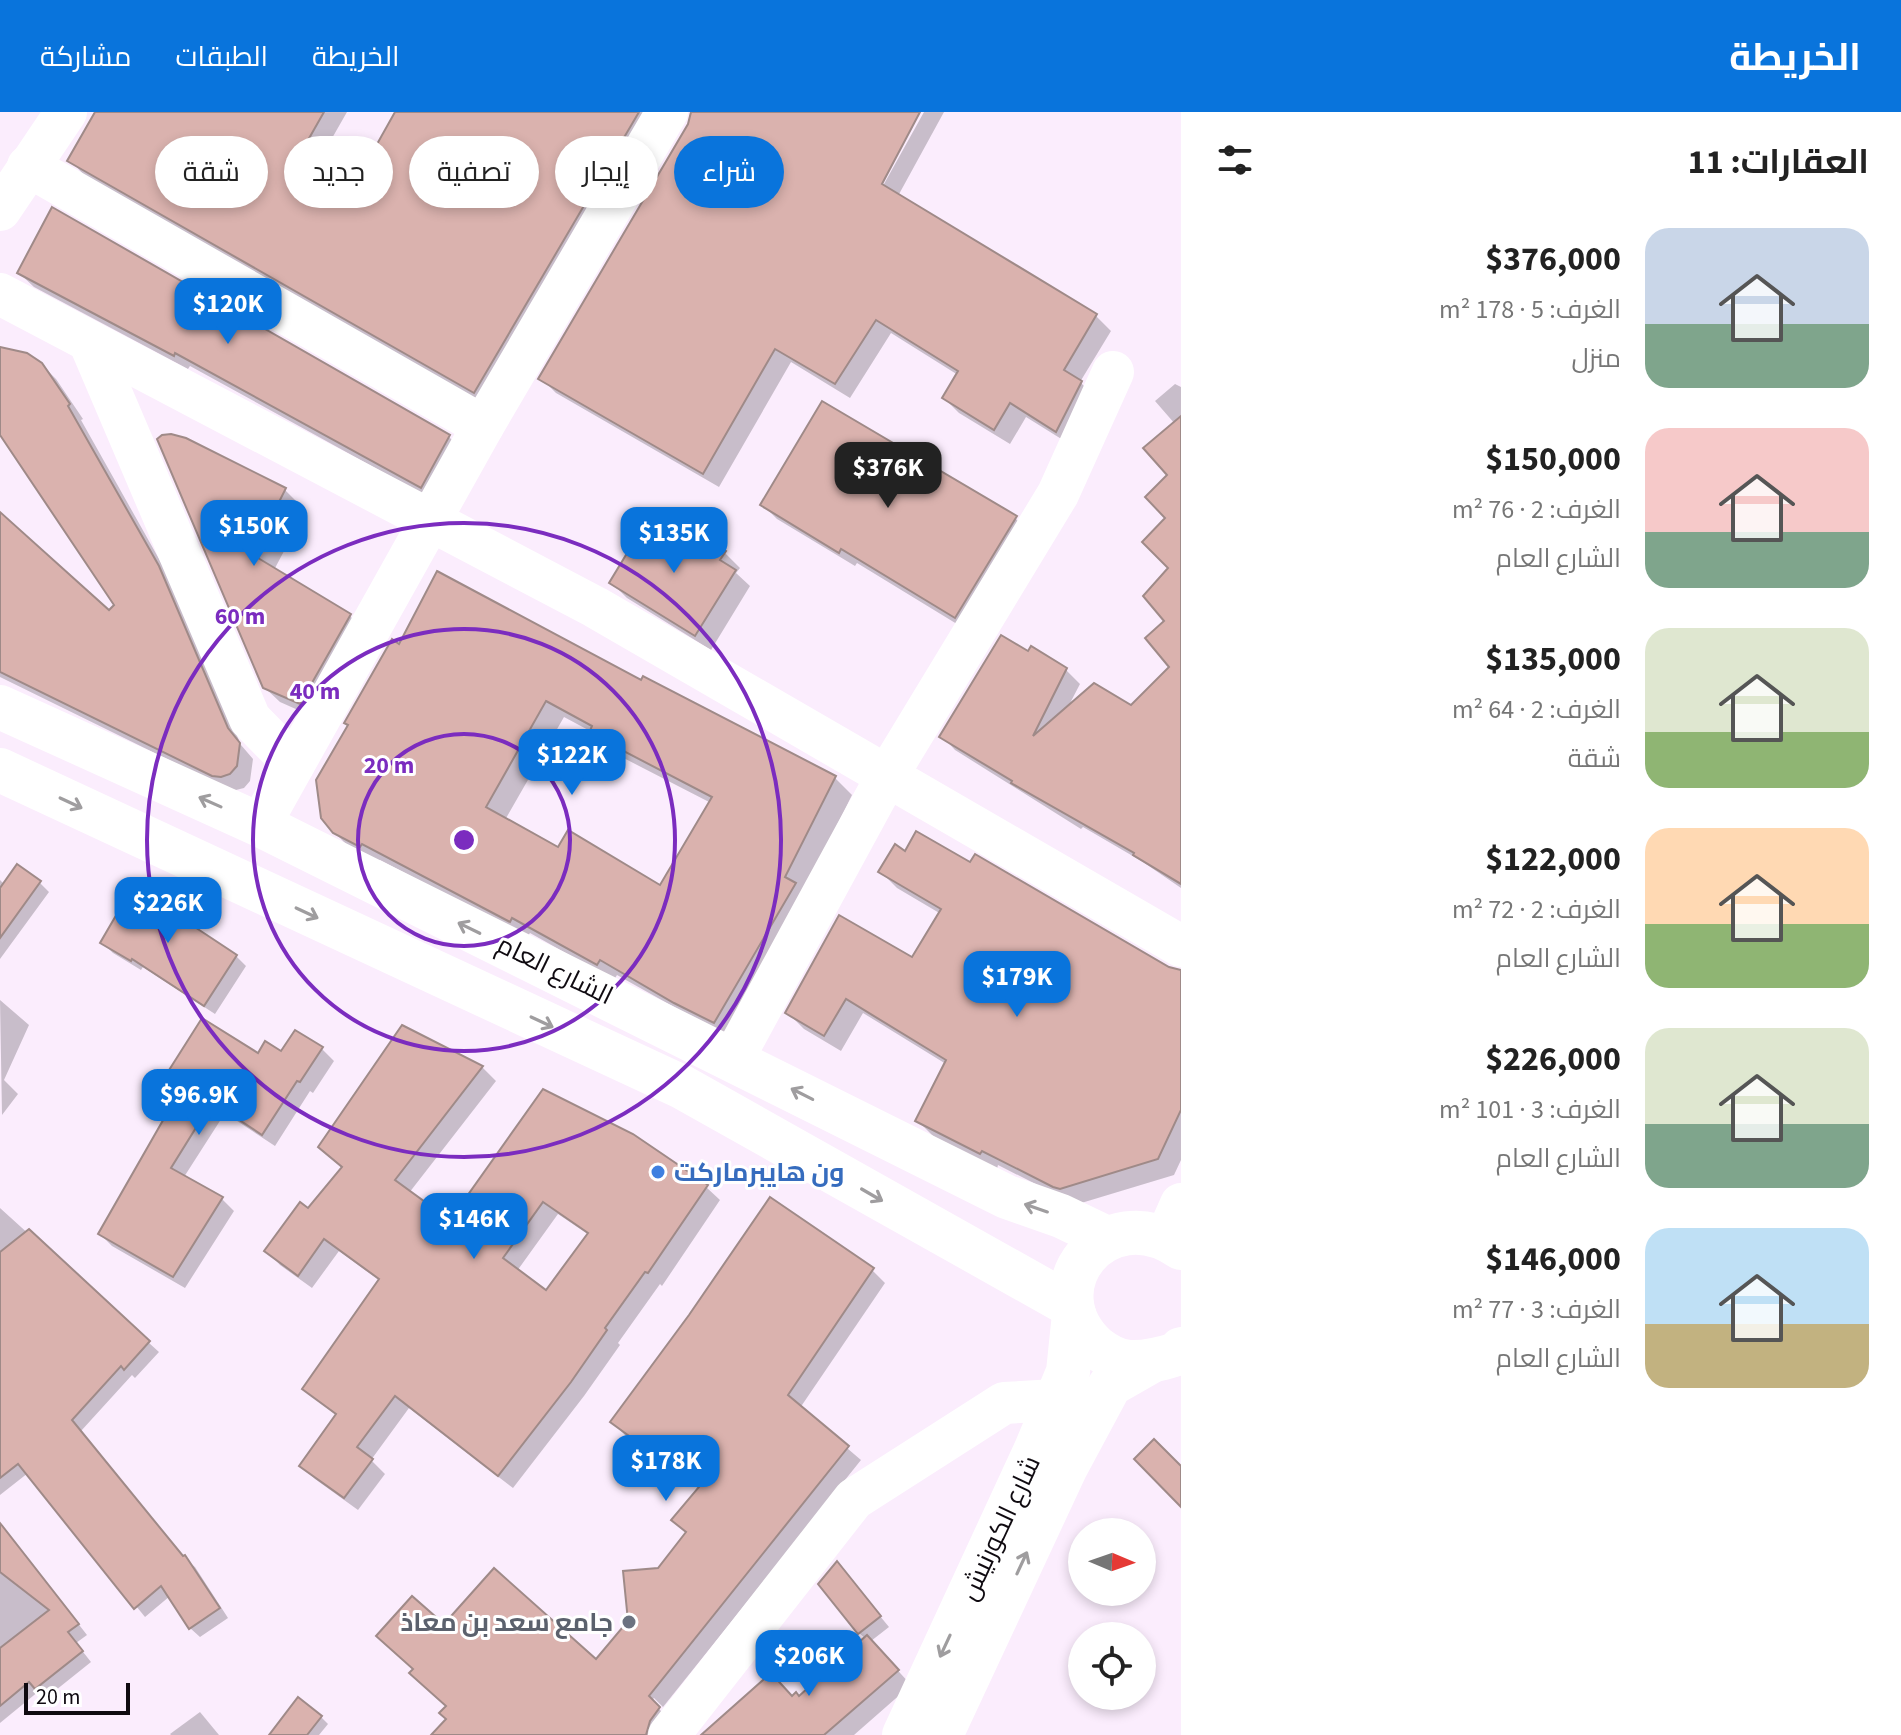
<!DOCTYPE html>
<html lang="ar">
<meta charset="utf-8">
<style>
body{margin:0;font-family:"Source Sans 3",Cairo,sans-serif;background:#f6f6f6;color:#222;direction:rtl;height:100vh;display:flex;flex-direction:column;font-size:30px;white-space:nowrap}
*{box-sizing:border-box;margin:0}
p{font-size:26px;color:#767676}
.icon{flex:none;width:44px;height:44px;fill:none;stroke:currentColor;stroke-width:2;stroke-linecap:round;stroke-linejoin:round}
.map{position:relative;flex:1;overflow:hidden;direction:ltr}
.side{display:flex;flex-direction:column;background:#fff;width:720px}
.side>*{flex:none}
.banner{position:absolute;left:24px;top:24px;width:760px;height:72px;direction:rtl;display:flex;gap:16px}
.needle{width:52px;rotate:92deg}
.fabs{position:absolute;left:1068px;top:1406px;display:grid;gap:16px}
.fabs a{display:grid;place-items:center;width:88px;height:88px;border-radius:50%;background:#fff;box-shadow:0 4px 12px #0003;font-size:40px}
.scale{position:absolute;left:24px;bottom:20px;width:106px;box-sizing:border-box;padding-left:8px;border:4px solid #0f0a10;border-top:0;font-size:22px;line-height:28px;white-space:nowrap;color:#0f0a10;-webkit-text-stroke:6px #fff;paint-order:stroke}
.price{position:absolute;translate:-50% -68px;padding:0 18px;border-radius:16px;background:#0974dc;color:#fff;font-size:26px;line-height:52px;filter:drop-shadow(0 2px 4px #0008)}
.price::after{content:'';position:absolute;left:50%;top:48px;width:24px;height:18px;margin-left:-12px;background:inherit;clip-path:polygon(0 0,100% 0,50% 100%)}
.price.on{background:#222;color:#fff}
ul{padding:0;list-style:none}
li{display:flex;align-items:center;gap:24px;height:200px;padding:0 32px}
li span{display:grid;place-items:center;flex:none;width:224px;height:160px;border-radius:24px;color:#555}
li>.icon{margin-inline-start:auto}
span .icon{width:96px;height:96px;fill:#fffc;stroke-width:1}
li b{font-size:34px}
h2{display:flex;justify-content:space-between;align-items:center;height:96px;padding:0 32px;font-size:34px}
.chip{padding:0 28px;border-radius:36px;background:#fff;box-shadow:0 4px 12px #0003;font-size:28px;line-height:72px}
.chip.on{background:#0974dc;color:#fff}
header{display:flex;align-items:center;gap:48px;box-sizing:border-box;height:112px;padding:0 40px;background:#0974dc;color:#fff}
header strong{font-size:38px}
nav{display:flex;gap:44px;margin-inline-start:auto;font-size:28px}
main{display:flex;flex:1;min-height:0}
.map>svg:first-child{display:block}
</style>
<header>
<strong>الخريطة</strong>
<nav><a>الخريطة</a><a>الطبقات</a><a>مشاركة</a></nav>
</header>
<main>
<section class="side">
<h2>العقارات: 11<svg class="icon" aria-label="filters" viewBox="0 0 24 24"><path d="M4 7h16M4 17h16"/><circle cx="9" cy="7" r="2"/><circle cx="15" cy="17" r="2"/></svg></h2>
<ul>
<li><span style="background:linear-gradient(#c9d6e8 60%,#7fa58c 0)"><svg class="icon" aria-label="home" viewBox="0 0 24 24"><path d="M3 11l9-7 9 7M6 9v11h12V9"/></svg></span><div><b>$376,000</b><p>الغرف: 5 · 178 m²</p><p>منزل</p></div></li>
<li><span style="background:linear-gradient(#f6c9c9 65%,#7fa58c 0)"><svg class="icon" aria-label="home" viewBox="0 0 24 24"><path d="M3 11l9-7 9 7M6 9v11h12V9"/></svg></span><div><b>$150,000</b><p>الغرف: 2 · 76 m²</p><p>الشارع العام</p></div></li>
<li><span style="background:linear-gradient(#dfe7d0 65%,#8fb573 0)"><svg class="icon" aria-label="home" viewBox="0 0 24 24"><path d="M3 11l9-7 9 7M6 9v11h12V9"/></svg></span><div><b>$135,000</b><p>الغرف: 2 · 64 m²</p><p>شقة</p></div></li>
<li><span style="background:linear-gradient(#ffd9b3 60%,#8fb573 0)"><svg class="icon" aria-label="home" viewBox="0 0 24 24"><path d="M3 11l9-7 9 7M6 9v11h12V9"/></svg></span><div><b>$122,000</b><p>الغرف: 2 · 72 m²</p><p>الشارع العام</p></div></li>
<li><span style="background:linear-gradient(#dfe7d0 60%,#7fa58c 0)"><svg class="icon" aria-label="home" viewBox="0 0 24 24"><path d="M3 11l9-7 9 7M6 9v11h12V9"/></svg></span><div><b>$226,000</b><p>الغرف: 3 · 101 m²</p><p>الشارع العام</p></div></li>
<li><span style="background:linear-gradient(#bfe0f5 60%,#c2b280 0)"><svg class="icon" aria-label="home" viewBox="0 0 24 24"><path d="M3 11l9-7 9 7M6 9v11h12V9"/></svg></span><div><b>$146,000</b><p>الغرف: 3 · 77 m²</p><p>الشارع العام</p></div></li>
</ul>
</section>
<div class="map">
<svg width="1181" height="1623" viewBox="0 0 1181 1623">
<rect width="100%" height="100%" fill="#fbedfd"/>
<g fill="#0003" fill-rule="evenodd">
<polygon points="98,0 347,0 315,56 354,77 398,0 664,0 490,295 84,63 70,48"/>
<polygon points="693,0 919,0 875,79 879,81 924,0 944,0 898,84 1096,204 1111,219 1080,270 1096,286 1071,333 1026,305 1010,332 959,301 944,286 958,263 891,221 850,286 791,250 719,375 556,281 541,266 690,12"/>
<polygon points="52,98 449,325 463,339 435,389 190,254 188,257 34,175 19,161"/>
<polygon points="0,241 41,252 56,267 83,307 81,308 172,470 241,633 253,647 250,669 244,676 236,678 228,677 0,565 0,403 109,501 117,493 0,320"/>
<polygon points="1175,272 1181,275 1181,776 1143,750 1083,715 1081,717 955,638 942,624 1028,542 1066,558 1080,572 1067,597 1132,595 1171,555 1167,509 1170,455 1168,406 1175,312 1155,289"/>
<polygon points="185,328 285,378 300,393 287,419 292,424 274,458 349,503 364,519 316,606 280,590 264,575"/>
<polygon points="762,392 1015,406 1030,421 970,520 857,451 855,454 777,407"/>
<polygon points="693,434 725,441 740,456 736,461 750,474 711,538 627,486 612,471"/>
<path d="M400 534 642 570 644 567 835 666 852 683 731 927 617 863 614 868 530 821 527 825 380 748 378 751 352 738 334 720ZM564 605 592 620 608 638 711 691 661 776 559 738 505 708Z"/>
<polygon points="881,760 1181,860 1181,1048 1174,1063 1078,1092 1071,1090 998,1053 997,1057 934,1025 918,1009 946,952 863,901 841,939 804,917 788,901 913,848 941,802 897,776"/>
<polygon points="0,768 5,773 40,771 49,780 0,847"/>
<polygon points="166,789 176,799 173,803 236,844 246,854 215,902 143,855 141,858 113,841 103,831"/>
<polygon points="0,888 29,913 4,968 18,982 2,1003"/>
<path d="M403 916 482 955 496 969 409 1081 451 1111 544 980 706 1075 720 1088 662 1174 660 1172 618 1231 620 1233 584 1284 513 1376 409 1296 371 1348 385 1362 358 1398 315 1367 301 1353 337 1304 304 1277 380 1169 339 1139 312 1176 280 1153 267 1139 308 1099 343 1057 320 1035ZM558 1102 589 1123 547 1181 517 1159Z"/>
<polygon points="322,937 334,949 313,981 310,979 275,1034 225,1001 184,1065 222,1087 234,1099 185,1176 112,1134 100,1122 171,999 155,984 258,944"/>
<polygon points="0,1096 159,1240 135,1266 132,1263 81,1319 184,1446 195,1455 228,1506 200,1525 190,1516 170,1484 145,1505 28,1361 0,1383"/>
<polygon points="872,1158 885,1171 800,1296 861,1348 663,1595 654,1586 651,1589 671,1609 660,1623 434,1623 448,1607 444,1515 596,1550 630,1509 659,1458 687,1421 674,1408 699,1377 625,1323 612,1310"/>
<polygon points="0,1411 87,1523 76,1531 91,1550 46,1586 39,1579 0,1611"/>
<polygon points="837,1452 889,1515 871,1529 911,1573 854,1623 704,1623 793,1586 799,1586 866,1527 859,1521"/>
<polygon points="200,1600 219,1623 171,1623 170,1622"/>
<polygon points="321,1605 328,1612 319,1623 271,1623"/>
</g>
<g fill="#dab2ae" stroke="#9f8a88" stroke-width="2" fill-rule="evenodd">
<polygon points="95,0 324,0 299,44 353,75 395,0 639,0 474,281 67,49"/>
<polygon points="691,0 920,0 882,72 1097,202 1064,258 1082,269 1056,320 1010,291 994,318 942,286 958,259 876,208 835,272 775,237 703,362 538,267 688,12"/>
<polygon points="52,95 450,323 421,376 175,241 174,244 17,161"/>
<polygon points="0,235 27,241 42,251 70,292 68,294 159,454 228,616 240,631 237,654 230,662 221,665 212,664 0,560 0,400 109,498 114,493 0,323"/>
<polygon points="822,289 1017,404 955,506 841,437 839,441 760,393"/>
<polygon points="1181,304 1181,772 1133,743 1134,741 1011,671 1012,669 939,625 1001,523 1028,539 1031,534 1067,556 1033,624 1094,571 1131,593 1169,555 1145,526 1164,509 1143,484 1168,456 1142,430 1165,406 1145,385 1167,363 1143,336"/>
<polygon points="171,322 186,326 286,376 272,404 278,407 258,446 351,502 300,592 263,576 157,327 162,323"/>
<polygon points="649,405 693,432 698,422 726,439 720,448 736,458 695,524 609,471"/>
<path d="M437 459 641 568 643 564 836 664 785 765 796 771 714 911 674 891 600 848 597 853 512 806 510 810 362 732 360 735 333 721 321 706 316 668 348 613 344 611 392 527 399 532ZM546 589 592 614 589 621 712 685 660 773 568 718 558 735 486 695Z"/>
<polygon points="916,719 970,750 975,742 1169,855 1181,858 1181,998 1158,1047 1060,1077 1053,1075 982,1039 980,1042 915,1009 946,948 846,887 824,924 785,901 839,803 912,845 941,797 878,760 895,732 905,739"/>
<polygon points="17,752 41,769 0,826 0,776"/>
<polygon points="136,769 167,787 163,794 237,843 204,894 132,847 131,849 100,831"/>
<polygon points="202,906 258,941 265,929 281,939 295,918 323,935 300,970 297,969 262,1023 212,990 171,1056 223,1085 173,1165 98,1122 170,996 152,985"/>
<path d="M402 913 483 954 395 1068 450 1108 543 977 633 1022 708 1073 648 1161 645 1160 605 1216 607 1218 571 1270 498 1364 395 1284 357 1335 373 1347 344 1386 299 1354 336 1302 302 1277 379 1167 324 1127 298 1164 264 1139 300 1090 308 1096 342 1055 318 1035ZM543 1090 588 1121 546 1178 503 1146Z"/>
<polygon points="770,1085 874,1156 788,1283 849,1334 649,1584 660,1595 650,1609 646,1623 431,1623 446,1607 439,1601 446,1594 409,1561 413,1557 376,1524 412,1484 444,1512 494,1456 596,1547 628,1509 623,1459 658,1456 686,1420 671,1408 699,1375 610,1310 689,1203"/>
<polygon points="29,1117 150,1229 124,1258 121,1254 72,1308 183,1444 185,1443 220,1496 189,1517 161,1474 134,1497 18,1352 0,1366 0,1140"/>
<polygon points="1154,1327 1181,1354 1181,1395 1134,1347"/>
<polygon points="0,1411 79,1512 68,1520 83,1539 35,1577 29,1570 0,1594 0,1536 49,1498 0,1460"/>
<polygon points="837,1449 881,1504 858,1522 818,1472"/>
<polygon points="867,1523 899,1558 824,1623 701,1623 771,1561 792,1584 796,1580 799,1584"/>
<polygon points="298,1585 322,1604 307,1623 269,1623"/>
</g>
<g fill="none" stroke-linecap="round" stroke-linejoin="round">
<g stroke="#fff" stroke-width="42">
<polyline points="28,54 483,314"/>
<polyline points="0,98 66,0"/>
<polyline points="0,182 595,495 1181,834"/>
<polyline points="89,229 250,607 294,652"/>
<polyline points="260,713 483,314 667,0"/>
<polyline points="733,947 887,664 1058,382 1113,260"/>
<polyline points="1166,1126 1181,1092"/>
<polyline points="669,1623 854,1387 1004,1291 1056,1288"/>
</g>
<g stroke="#fff" stroke-width="44">
<polyline points="0,595 260,713 1007,1085 1061,1104 1107,1126"/>
<polyline points="0,658 682,975 1072,1194"/>
<path d="M1181 1136C1105 1084 1032 1177 1096 1235 1105 1242 1118 1249 1129 1250 1146 1251 1161 1247 1177 1242L1181 1237"/>
<polyline points="904,1623 1036,1337 1068,1260 1074,1202"/>
<polyline points="941,1623 1066,1355 1110,1273 1152,1249"/>
</g>
</g>
<defs><path id="oneway-shaft" d="M-6 0H5M1.5-3L5.5 0L1.5 3" fill="none" stroke-width="1.6" stroke-linecap="round" stroke-linejoin="round" transform="scale(2)"/></defs>
<g stroke="#9f9d9f">
<use href="#oneway-shaft" transform="translate(210 690) rotate(-156)"/>
<use href="#oneway-shaft" transform="translate(71 691) rotate(25)"/>
<use href="#oneway-shaft" transform="translate(307 801) rotate(25)"/>
<use href="#oneway-shaft" transform="translate(469 816) rotate(-154)"/>
<use href="#oneway-shaft" transform="translate(542 910) rotate(25)"/>
<use href="#oneway-shaft" transform="translate(802 982) rotate(-153)"/>
<use href="#oneway-shaft" transform="translate(872 1083) rotate(30)"/>
<use href="#oneway-shaft" transform="translate(1036 1096) rotate(-161)"/>
<use href="#oneway-shaft" transform="translate(1022 1451) rotate(-65)"/>
<use href="#oneway-shaft" transform="translate(945 1534) rotate(115)"/>
</g>
<g fill="none" stroke="#7b2cbf" stroke-width="4">
<circle cx="464" cy="728" r="106"/>
<circle cx="464" cy="728" r="211"/>
<circle cx="464" cy="728" r="317"/>
</g>
<circle fill="#3f7fe0" stroke="#fff" stroke-width="3" cx="658" cy="1060" r="8"/>
<circle fill="#6b7280" stroke="#fff" stroke-width="3" cx="629" cy="1510" r="8"/>
<g text-anchor="middle" dominant-baseline="central" stroke-width="6" stroke-linejoin="round" paint-order="stroke">
<g font-size="26" fill="#0f0a10" stroke="#fff">
<text transform="translate(555 858) rotate(26)">الشارع العام</text>
<text transform="translate(1000 1416) rotate(-65)">شارع الكورنيش</text>
</g>
<g font-size="26" font-weight="bold" fill="#366cbe" stroke="#fff" text-anchor="start">
<text x="674" y="1060">ون هايبرماركت</text>
</g>
<g font-size="26" font-weight="bold" fill="#5b616d" stroke="#fff" text-anchor="end">
<text x="613" y="1510">جامع سعد بن معاذ</text>
</g>
</g>
<circle cx="464" cy="728" r="12" fill="#7b2cbf" stroke="#fff" stroke-width="4"/>
<g font-size="24" text-anchor="middle" font-weight="bold" fill="#7b2cbf" stroke="#fff" stroke-width="6" stroke-linejoin="round" paint-order="stroke">
<text x="240" y="512">60 m</text>
<text x="315" y="587">40 m</text>
<text x="389" y="661">20 m</text>
</g>
</svg>
<div class="fabs">
<a><svg class="needle" viewBox="-14 -14 28 28"><path d="M0-13l5 13h-10z" fill="#e53935"/><path d="M0 13l5-13h-10z" fill="#767676"/></svg></a>
<a><svg class="icon" aria-label="locate" viewBox="0 0 24 24"><circle cx="12" cy="12" r="6"/><path d="M12 2v4M12 18v4M2 12h4M18 12h4"/></svg></a>
</div>
<div class="scale">20 m</div>
<b class="price" style="left:228px;top:234px">$120K</b>
<b class="price on" style="left:888px;top:398px">$376K</b>
<b class="price" style="left:254px;top:456px">$150K</b>
<b class="price" style="left:674px;top:463px">$135K</b>
<b class="price" style="left:572px;top:685px">$122K</b>
<b class="price" style="left:168px;top:833px">$226K</b>
<b class="price" style="left:1017px;top:907px">$179K</b>
<b class="price" style="left:199px;top:1025px">$96.9K</b>
<b class="price" style="left:474px;top:1149px">$146K</b>
<b class="price" style="left:666px;top:1391px">$178K</b>
<b class="price" style="left:809px;top:1586px">$206K</b>
<div class="banner">
<a class="chip on">شراء</a>
<a class="chip">إيجار</a>
<a class="chip">تصفية</a>
<a class="chip">جديد</a>
<a class="chip">شقة</a>
</div>
</div>
</main>
